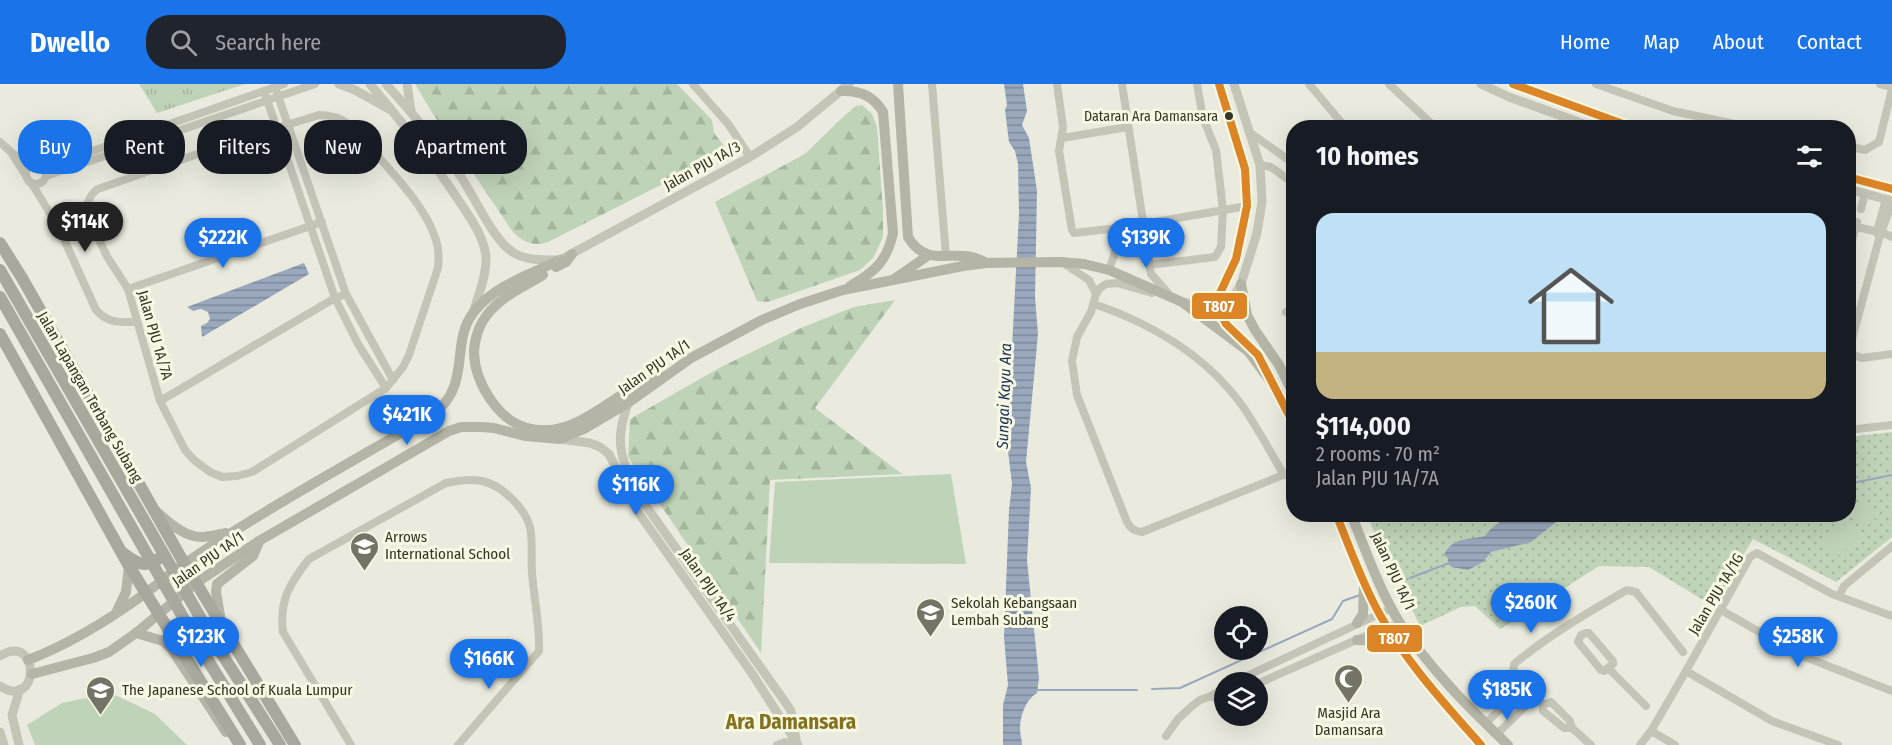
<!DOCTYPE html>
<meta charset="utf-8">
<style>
body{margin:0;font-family:"Fira Sans Condensed",sans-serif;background:#20242c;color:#f1f3f6;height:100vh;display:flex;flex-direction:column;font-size:22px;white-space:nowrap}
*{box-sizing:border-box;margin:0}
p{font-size:20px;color:#9ea1a6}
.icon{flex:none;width:33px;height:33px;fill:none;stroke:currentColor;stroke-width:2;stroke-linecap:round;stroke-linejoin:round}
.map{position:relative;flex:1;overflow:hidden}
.details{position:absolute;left:1286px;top:36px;width:570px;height:402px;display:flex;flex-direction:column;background:#171b24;border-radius:24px;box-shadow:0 6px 24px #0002}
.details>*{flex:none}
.banner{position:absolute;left:18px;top:36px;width:570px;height:54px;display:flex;gap:12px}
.controls{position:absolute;left:1214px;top:522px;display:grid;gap:12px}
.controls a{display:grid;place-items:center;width:54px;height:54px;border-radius:50%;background:#171b24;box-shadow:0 6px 24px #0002;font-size:30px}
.price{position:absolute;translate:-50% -51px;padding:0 14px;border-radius:21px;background:#1a73e8;color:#fff;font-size:20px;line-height:39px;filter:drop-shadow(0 2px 3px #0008)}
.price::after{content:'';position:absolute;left:50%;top:36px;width:18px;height:14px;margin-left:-9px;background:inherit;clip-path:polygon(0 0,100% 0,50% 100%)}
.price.current{background:#222;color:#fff}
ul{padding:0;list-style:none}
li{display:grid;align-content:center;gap:12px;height:318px;padding:0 30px}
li+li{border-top:2px solid #363941}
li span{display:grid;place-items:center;height:186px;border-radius:18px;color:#555}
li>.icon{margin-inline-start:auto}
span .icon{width:108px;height:108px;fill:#fffc;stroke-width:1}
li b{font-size:26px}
h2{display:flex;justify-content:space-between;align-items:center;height:72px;padding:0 30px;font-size:26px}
.tag{padding:0 21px;border-radius:24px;background:#171b24;box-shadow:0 6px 24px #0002;font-size:21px;line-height:54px}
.tag.current{background:#1a73e8;color:#fff}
header{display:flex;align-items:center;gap:36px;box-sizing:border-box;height:84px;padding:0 30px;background:#1a73e8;color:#fff}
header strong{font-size:28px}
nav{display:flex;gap:33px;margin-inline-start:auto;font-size:21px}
.search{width:420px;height:54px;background:#20242c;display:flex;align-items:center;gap:15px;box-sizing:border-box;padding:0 21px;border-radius:24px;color:#9ea1a6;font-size:22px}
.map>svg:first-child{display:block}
</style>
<header>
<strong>Dwello</strong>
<div class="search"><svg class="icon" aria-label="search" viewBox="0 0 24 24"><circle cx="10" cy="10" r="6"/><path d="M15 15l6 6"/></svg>Search here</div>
<nav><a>Home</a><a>Map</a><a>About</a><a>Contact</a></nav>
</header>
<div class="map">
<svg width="1892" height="661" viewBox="0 0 1892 661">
<defs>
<pattern id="grass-tufts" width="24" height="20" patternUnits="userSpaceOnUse" patternTransform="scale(1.5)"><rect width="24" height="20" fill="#bfd3b8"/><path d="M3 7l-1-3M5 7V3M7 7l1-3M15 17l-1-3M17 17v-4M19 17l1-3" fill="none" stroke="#a5b69e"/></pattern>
<pattern id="forest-firs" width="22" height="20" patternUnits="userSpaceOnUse" patternTransform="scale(1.5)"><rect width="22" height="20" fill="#bfd3b8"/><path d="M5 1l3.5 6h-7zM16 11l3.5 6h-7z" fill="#a5b69e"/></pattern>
<pattern id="park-dots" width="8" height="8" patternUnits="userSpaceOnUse" patternTransform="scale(1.5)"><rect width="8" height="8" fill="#bfd3b8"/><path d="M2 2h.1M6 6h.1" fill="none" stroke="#a5b69e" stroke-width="1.8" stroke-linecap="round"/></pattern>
<pattern id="water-rules" width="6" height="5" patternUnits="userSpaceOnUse" patternTransform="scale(1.5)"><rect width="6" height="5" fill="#99a8bd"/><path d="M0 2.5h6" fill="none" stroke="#7e8999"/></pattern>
</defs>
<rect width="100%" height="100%" fill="#eaebde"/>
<polygon fill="url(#grass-tufts)" points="139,0 245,0 157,29"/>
<g fill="url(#forest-firs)">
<path d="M415 0H677L712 36 714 49 728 67 548 158C533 163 523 158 513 148L433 30Z"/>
<polygon points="862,21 872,30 877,43 883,126 883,153 877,166 873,174 860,186 768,218 757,217 715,118 805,70 843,33 856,22"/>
<polygon points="895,216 815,324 902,390 770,396 761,569 628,373 630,335 721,283 803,243 854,223"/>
</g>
<polygon fill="url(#park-dots)" points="1892,348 1892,453 1836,498 1753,455 1713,522 1649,483 1599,482 1500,545 1475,522 1461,523 1420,542 1370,439 1388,430 1848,430 1848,353"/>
<g fill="#bfd3b8">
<polygon points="951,390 966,480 769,479 775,398"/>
<polygon points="1867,418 1879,431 1867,442 1855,429"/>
<polygon points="1849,436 1862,450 1838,472 1825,458"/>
<polygon points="111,609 155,630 187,661 35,661 27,641 62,619"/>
</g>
<g fill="url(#water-rules)">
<path d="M1004 0H1023L1027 27 1022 41 1029 54 1037 107 1035 213 1038 250 1026 378 1031 404 1027 476 1039 594 1037 609C1025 616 1020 633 1020 645 1020 650 1022 656 1022 661H1003V621L1008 601 1004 553 1009 426 1012 400 1007 359 1019 130 1018 80 1015 67 1009 58 1005 26 1007 21Z"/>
<polygon points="304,179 309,190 202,253 201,242 207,239 210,235 208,228 201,225 193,227 187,223"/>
<path d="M1511 430H1599V431L1578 435H1560L1531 458 1491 468 1483 478 1468 486 1452 483 1448 480V474L1444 471C1452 453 1468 456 1485 452 1492 442 1501 438 1511 430Z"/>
</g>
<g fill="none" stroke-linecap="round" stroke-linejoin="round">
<g stroke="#99a8bd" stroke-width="2">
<polyline points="1848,400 1892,391"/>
<polyline points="1410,494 1449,479"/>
<polyline points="1152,605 1180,604 1332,535 1343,517 1360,511"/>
<polyline points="1035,606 1137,606"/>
</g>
<g stroke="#c4c4b7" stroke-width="8">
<polyline points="693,0 729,41 750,73"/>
<polyline points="932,0 946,172"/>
<polyline points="1057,0 1063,43 1059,67 1072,146 1074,149 1126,143 1247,122"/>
<polyline points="1122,0 1151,190 1168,209"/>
<polyline points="1309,0 1346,44"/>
<polyline points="1389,0 1436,44"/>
<polyline points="1596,0 1673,27 1754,44"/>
<polyline points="1880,0 1892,3"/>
<polyline points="275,3 346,210 393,296"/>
<polyline points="264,7 335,214 358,260 386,304"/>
<path d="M319 31C330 31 341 34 350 41 361 49 369 61 378 72 399 97 426 124 436 156 439 165 439 175 438 184L409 271 403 283 386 304 252 388 237 392 222 393 210 388 194 376 185 366 160 317 128 205 108 174 87 132C85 122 89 111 98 105L232 58Z"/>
<polyline points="1249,48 1293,79"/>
<polyline points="1062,54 1128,43"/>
<polyline points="0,58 11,68 25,90"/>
<polyline points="1848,62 1865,66 1879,58 1892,5"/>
<polyline points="12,69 32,80"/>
<circle cx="36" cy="90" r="10"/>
<polyline points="1260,81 1271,83 1293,99"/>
<polyline points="44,84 284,0"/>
<polyline points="46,92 315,0"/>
<path d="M32 100 59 144 96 226C109 240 119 238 137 238"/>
<polyline points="1861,125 1865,109"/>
<polyline points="1848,141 1883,149 1892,153"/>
<polyline points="1878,151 1877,147 1886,115"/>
<polyline points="1848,171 1857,138"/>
<polyline points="1063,179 1089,196 1096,210"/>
<polyline points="1149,181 1215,173 1221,163 1223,126 1216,66 1203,34 1197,0"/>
<polyline points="1109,186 1120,154 1126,143"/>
<polyline points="128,205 322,138"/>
<path d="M1152 209 1117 199 1106 200 1100 204 1096 210 1091 228 1077 253 1072 277 1077 311 1127 438C1131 445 1134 447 1142 448L1293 387"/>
<path d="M1094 220C1150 239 1205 271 1241 320 1257 342 1270 368 1284 391"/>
<polyline points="1286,228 1293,233"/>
<polyline points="1848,269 1862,274 1892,270"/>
<polyline points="1848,270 1879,155 1892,118"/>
<polyline points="160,317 335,214 346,210"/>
<polyline points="1848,346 1892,341"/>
<polyline points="1839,512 1844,502 1892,462"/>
<polyline points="1721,526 1800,571 1892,607"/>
<polygon points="1586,549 1589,549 1613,577 1613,580 1604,587 1601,586 1578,558 1581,551"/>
<polyline points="1608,584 1646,622"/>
<polyline points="1686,587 1772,637 1838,661"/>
<polyline points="1234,598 1392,524"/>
<polyline points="1257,600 1390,541"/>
<polyline points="1211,612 1222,617 1224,616"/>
<path d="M1543 621 1551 618 1570 637 1572 644H1564L1543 627V621L1513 588 1514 580C1549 551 1587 529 1627 506L1636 508 1683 568"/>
<polyline points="1486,639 1524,602"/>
<polyline points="1572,644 1591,661"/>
<polyline points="1651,647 1675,661"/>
<polyline points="1497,650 1535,613"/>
<polyline points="1166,652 1178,635 1192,622 1200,616 1211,612 1224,604"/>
<path d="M351 661 283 548C279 516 290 499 309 475L446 399C474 393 492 394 513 416 521 424 527 432 530 443 533 457 531 474 532 489 534 515 540 541 539 567L458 661"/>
<polyline points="777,661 785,658 797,660"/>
<polyline points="1640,661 1651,647 1686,587 1750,473 1757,469 1832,510 1892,532"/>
</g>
<g stroke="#c4c4b7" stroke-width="9">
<polyline points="339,0 355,6 389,25"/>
<path d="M370 0C401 37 431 74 457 114 469 132 483 150 486 172 487 190 479 209 474 226"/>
<path d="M386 0C412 29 437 58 459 90 474 111 493 157 514 169 527 177 545 176 560 176L750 73 797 43 849 0"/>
<polyline points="407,0 411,27"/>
<polyline points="1219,0 1245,85 1247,122 1236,175 1220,209 1219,225 1226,240 1258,271 1267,286"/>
<polyline points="1481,0 1509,13 1595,44"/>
<polyline points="1513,0 1635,44"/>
<polyline points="1848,93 1892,105"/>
<polyline points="1848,105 1892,117"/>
<polyline points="1184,218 1213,225 1219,225 1229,221 1241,200 1257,149 1262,118 1260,81 1234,0"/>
<path d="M628 319C625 328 622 338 621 347 617 374 633 399 646 422L788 622 791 627 796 655"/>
<polyline points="560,355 590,359 600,363 609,370 638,428 751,588 798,661"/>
<path d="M0 572C41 547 40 628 0 602"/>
<polyline points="0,648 4,661"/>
<polyline points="19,661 12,631 20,605"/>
</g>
<g stroke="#b4b4a7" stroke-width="10">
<path d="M898 0 908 153C929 188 957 160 986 179"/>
<path d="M841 7C859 6 874 12 883 28L893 149C887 177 875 188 850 202"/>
<polyline points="556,183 566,178 572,170"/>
<path d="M543 191C524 203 501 212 487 231 479 241 474 256 474 269 475 299 498 336 527 344 571 356 603 319 639 301 646 297 652 293 660 293"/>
<polyline points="894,195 929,171"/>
<polyline points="1241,200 1247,231 1255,246 1279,281 1293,309"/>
<path d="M157 428C170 439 185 454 203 453 210 453 219 450 226 449"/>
<path d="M1336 430C1350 464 1363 499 1380 531 1407 579 1445 620 1481 661"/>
<path d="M1351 430C1365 464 1379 505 1398 536 1428 583 1468 623 1508 661"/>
<polyline points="117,527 126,508 129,482"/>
<polyline points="221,537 216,508 217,500 253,472 259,458"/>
<polyline points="1357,539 1363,530 1364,503"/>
<polyline points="136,549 163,557 171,564 226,648"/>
<polyline points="1357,556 1387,557 1399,561"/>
<path d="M28 576C70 560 107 537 143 511 158 500 172 488 187 478 267 424 351 378 434 330 472 299 450 260 473 229 493 202 531 190 560 176"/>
<polyline points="32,590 93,574 109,568 136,549 196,499 259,457 449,347 461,343 482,343 494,344 525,352 560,355 584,345 628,319 691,274 762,236 800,220 843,206 963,182 986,179 1061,178 1084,180 1109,186 1182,218 1248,267 1277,306 1293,339"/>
</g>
<g stroke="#a9a89c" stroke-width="12">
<polyline points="0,159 22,194 184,479 295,661"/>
<polyline points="0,186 215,559 280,661"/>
<polyline points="0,213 204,570 260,661"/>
<polyline points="0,250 129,482 240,661"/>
<path d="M123 469C135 478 144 485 158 475"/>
</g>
<defs>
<g id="bus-1">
<polyline points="1219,0 1245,85 1247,122 1236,175 1220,209 1219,225 1226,240 1258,271 1293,339"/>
<polyline points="1513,0 1634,44"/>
<polyline points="1848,93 1892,105"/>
<path d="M1336 430C1350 464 1362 499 1380 531 1407 579 1445 620 1481 661"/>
</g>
</defs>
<use href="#bus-1" stroke="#f7f9e4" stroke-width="12"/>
<use href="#bus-1" stroke="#dc8526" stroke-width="8"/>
</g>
<defs>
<symbol id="school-pin" viewBox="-11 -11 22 30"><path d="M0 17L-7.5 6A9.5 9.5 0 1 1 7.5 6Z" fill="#747366" stroke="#f7f9e4"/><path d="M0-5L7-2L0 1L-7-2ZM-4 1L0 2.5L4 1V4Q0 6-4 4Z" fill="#fff"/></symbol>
<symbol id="mosque-pin" viewBox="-11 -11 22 30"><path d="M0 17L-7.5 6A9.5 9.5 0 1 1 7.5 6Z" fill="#747366" stroke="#f7f9e4"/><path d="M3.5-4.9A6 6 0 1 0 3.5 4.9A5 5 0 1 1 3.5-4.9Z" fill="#fff"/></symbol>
</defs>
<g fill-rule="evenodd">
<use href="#school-pin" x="348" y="446" width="33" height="45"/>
<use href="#school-pin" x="914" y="512" width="33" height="45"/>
<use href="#mosque-pin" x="1332" y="578" width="33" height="45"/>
<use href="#school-pin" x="84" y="590" width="33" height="45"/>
</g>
<circle fill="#343326" stroke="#f7f9e4" stroke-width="2" cx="1229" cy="32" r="5"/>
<g text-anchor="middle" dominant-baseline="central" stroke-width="6" stroke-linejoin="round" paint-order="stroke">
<g font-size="14" fill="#343326" stroke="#f7f9e4" text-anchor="end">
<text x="1218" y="32">Dataran Ara Damansara</text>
</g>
<g font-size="15" fill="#343326" stroke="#f7f9e4">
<text transform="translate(702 82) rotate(-29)">Jalan PJU 1A/3</text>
<text transform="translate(155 251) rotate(74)">Jalan PJU 1A/7A</text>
<text transform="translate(654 283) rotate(-35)">Jalan PJU 1A/1</text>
<text transform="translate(90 313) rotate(60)">Jalan Lapangan Terbang Subang</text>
<text transform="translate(208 475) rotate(-35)">Jalan PJU 1A/1</text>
<text transform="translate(1393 487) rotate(65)">Jalan PJU 1A/1</text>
<text transform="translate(708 501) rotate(55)">Jalan PJU 1A/4</text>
<text transform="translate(1716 510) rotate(-59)">Jalan PJU 1A/1G</text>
</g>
<g font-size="15" fill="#343326" stroke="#f7f9e4" text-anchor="start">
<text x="385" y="453">Arrows<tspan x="385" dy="17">International School</tspan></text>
<text x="951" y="519">Sekolah Kebangsaan<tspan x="951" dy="17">Lembah Subang</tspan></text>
<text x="122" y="606">The Japanese School of Kuala Lumpur</text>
<text x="1349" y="629" text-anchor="middle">Masjid Ara<tspan x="1349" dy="17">Damansara</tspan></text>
</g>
<g font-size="16" font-style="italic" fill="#1b3156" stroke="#f7f9e4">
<text transform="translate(1004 312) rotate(-88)">Sungai Kayu Ara</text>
</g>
<g font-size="21" font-weight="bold" fill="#85701d" stroke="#f7f9e4">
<text x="791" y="638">Ara Damansara</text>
</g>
</g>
<g stroke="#f7f9e4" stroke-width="2">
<rect x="1191" y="208" width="57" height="28" rx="6" fill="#dc8526"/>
<rect x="1366" y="540" width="57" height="29" rx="6" fill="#dc8526"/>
</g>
<g font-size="16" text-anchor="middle" font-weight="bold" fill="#fff">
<text x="1219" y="228">T807</text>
<text x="1394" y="560">T807</text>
</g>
</svg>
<div class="controls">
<a><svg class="icon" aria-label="locate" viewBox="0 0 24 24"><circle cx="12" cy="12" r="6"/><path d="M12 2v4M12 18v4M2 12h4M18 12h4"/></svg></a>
<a><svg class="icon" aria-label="layers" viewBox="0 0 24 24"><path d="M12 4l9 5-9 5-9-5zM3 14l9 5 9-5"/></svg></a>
</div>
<b class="price current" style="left:85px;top:169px">$114K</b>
<b class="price" style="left:223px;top:185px">$222K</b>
<b class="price" style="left:1146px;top:185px">$139K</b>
<b class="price" style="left:407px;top:362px">$421K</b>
<b class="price" style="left:636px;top:432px">$116K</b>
<b class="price" style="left:1531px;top:550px">$260K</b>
<b class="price" style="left:201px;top:584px">$123K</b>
<b class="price" style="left:1798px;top:584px">$258K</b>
<b class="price" style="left:489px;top:606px">$166K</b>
<b class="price" style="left:1507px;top:637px">$185K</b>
<div class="banner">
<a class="tag current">Buy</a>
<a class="tag">Rent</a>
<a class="tag">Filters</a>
<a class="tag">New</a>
<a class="tag">Apartment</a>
</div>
<section class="details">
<h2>10 homes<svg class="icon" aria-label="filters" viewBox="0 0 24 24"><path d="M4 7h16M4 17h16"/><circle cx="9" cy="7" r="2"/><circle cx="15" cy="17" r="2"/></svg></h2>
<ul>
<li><span style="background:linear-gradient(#bfe0f5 75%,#c2b280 0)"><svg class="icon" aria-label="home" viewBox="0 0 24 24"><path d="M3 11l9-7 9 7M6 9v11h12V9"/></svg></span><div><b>$114,000</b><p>2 rooms · 70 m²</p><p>Jalan PJU 1A/7A</p></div></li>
</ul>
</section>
</div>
